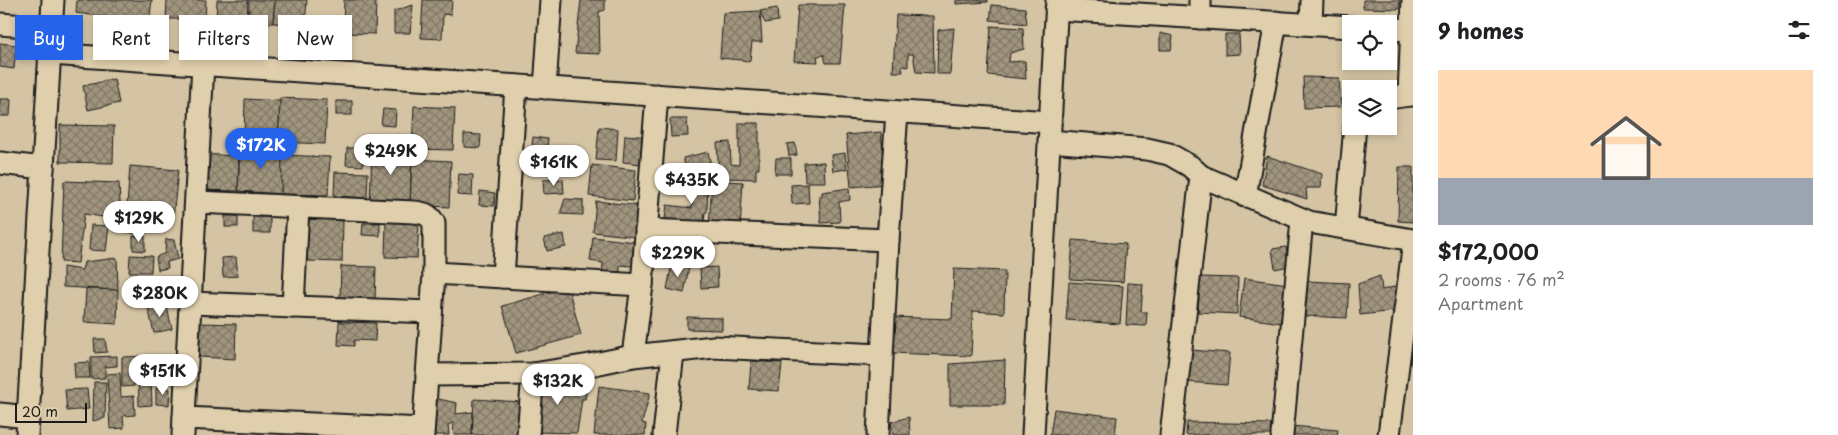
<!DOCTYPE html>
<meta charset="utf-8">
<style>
body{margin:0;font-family:"Playpen Sans",sans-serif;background:#f2f2f2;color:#202124;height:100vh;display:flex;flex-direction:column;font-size:19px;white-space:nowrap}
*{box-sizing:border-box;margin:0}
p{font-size:16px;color:#757577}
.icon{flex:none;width:28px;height:28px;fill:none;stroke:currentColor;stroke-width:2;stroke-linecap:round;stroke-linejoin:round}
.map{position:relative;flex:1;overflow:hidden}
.sheet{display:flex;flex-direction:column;background:#fff;width:425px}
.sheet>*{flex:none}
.hud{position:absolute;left:15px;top:15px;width:475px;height:45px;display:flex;gap:10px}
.controls{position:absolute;left:1342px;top:15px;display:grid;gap:10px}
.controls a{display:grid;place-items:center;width:55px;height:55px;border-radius:0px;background:#fff;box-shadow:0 2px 8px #0003;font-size:25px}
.scale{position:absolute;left:15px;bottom:12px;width:72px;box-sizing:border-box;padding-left:5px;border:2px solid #1c1c1c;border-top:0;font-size:14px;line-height:18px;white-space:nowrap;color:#1c1c1c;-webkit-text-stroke:4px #e0cfac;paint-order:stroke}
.price{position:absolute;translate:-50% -42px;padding:0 11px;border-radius:18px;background:#fff;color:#222;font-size:16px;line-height:32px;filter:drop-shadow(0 1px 2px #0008)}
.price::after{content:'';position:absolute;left:50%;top:30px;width:15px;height:11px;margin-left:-8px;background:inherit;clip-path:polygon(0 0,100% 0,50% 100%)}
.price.on{background:#2563eb;color:#fff}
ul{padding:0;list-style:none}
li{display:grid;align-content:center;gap:10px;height:265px;padding:0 25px}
li span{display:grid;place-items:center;height:155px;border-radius:0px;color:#555}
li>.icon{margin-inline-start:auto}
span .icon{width:90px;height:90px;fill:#fffc;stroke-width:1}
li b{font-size:21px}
h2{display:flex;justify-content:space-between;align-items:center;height:60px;padding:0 25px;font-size:21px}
.pill{padding:0 18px;border-radius:0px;background:#fff;box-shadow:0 2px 8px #0003;font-size:18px;line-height:45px}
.pill.on{background:#2563eb;color:#fff}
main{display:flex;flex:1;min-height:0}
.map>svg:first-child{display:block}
</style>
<main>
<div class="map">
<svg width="1413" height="435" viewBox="0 0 1413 435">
<defs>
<pattern id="building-cross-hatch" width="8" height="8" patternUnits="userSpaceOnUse" patternTransform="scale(1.25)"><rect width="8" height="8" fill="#a1957e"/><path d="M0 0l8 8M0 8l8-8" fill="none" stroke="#827966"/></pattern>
</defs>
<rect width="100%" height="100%" fill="#d4c4a3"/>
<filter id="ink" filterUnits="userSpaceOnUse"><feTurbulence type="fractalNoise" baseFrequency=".02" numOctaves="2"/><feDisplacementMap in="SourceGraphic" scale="10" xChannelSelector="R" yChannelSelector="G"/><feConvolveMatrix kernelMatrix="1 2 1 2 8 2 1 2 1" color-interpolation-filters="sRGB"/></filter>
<g filter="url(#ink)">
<g fill="url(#building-cross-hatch)" stroke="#1c1c1c">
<polygon points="77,0 152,0 149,23 76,13"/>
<polygon points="167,0 206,0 205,19 166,19"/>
<polygon points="217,0 248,0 247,23 216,23"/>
<polygon points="249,0 275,0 273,23 249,23"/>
<polygon points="275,0 307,0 305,25 273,23"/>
<polygon points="344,0 376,0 375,34 343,33"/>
<polygon points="423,0 452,0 451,15 443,14 442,39 421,38"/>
<polygon points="581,0 605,0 605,10 599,12 600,54 575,53"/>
<polygon points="956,0 988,0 988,2 956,4"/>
<polygon points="1363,0 1400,0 1399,9 1363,8"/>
<polygon points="413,5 410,33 394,33 394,11"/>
<polygon points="798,5 845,5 840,63 826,63 824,55 817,56 818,62 794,61"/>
<polygon points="992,5 1025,8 1027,24 990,20"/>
<polygon points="777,8 778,21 765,23 760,11"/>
<polygon points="760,11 762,42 752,42 750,61 720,58 723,13"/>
<polygon points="896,15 933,16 934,73 916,72 913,54 908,54 908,67 902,66 903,72 893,72"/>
<polygon points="991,26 1023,28 1024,49 1010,53 1009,62 1025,61 1026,79 988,75"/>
<polygon points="954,28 950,74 937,74 938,30"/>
<polygon points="1160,33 1173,36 1171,50 1160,50"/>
<polygon points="1225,34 1239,34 1240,54 1225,55"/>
<polygon points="0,43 16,45 14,69 0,67"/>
<polygon points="1303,77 1339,78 1341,107 1304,108"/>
<polygon points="114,79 119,103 88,110 83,86"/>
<polygon points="280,98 327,100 325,144 278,142"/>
<polygon points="0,99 11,99 10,116 0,116"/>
<polygon points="245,99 280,101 278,142 244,141"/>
<rect x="336" y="101" width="16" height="14"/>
<polygon points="414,106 455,108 453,150 412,149"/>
<polygon points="383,109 396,110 395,126 381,125"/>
<polygon points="670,119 687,119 688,136 671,137"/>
<polygon points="739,123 759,123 759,169 756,169 756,179 722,178 721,176 719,176 717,143 730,142 731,164 739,165"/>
<polygon points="60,125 114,126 113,163 60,162"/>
<polygon points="599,127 618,129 616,161 596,160"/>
<polygon points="881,132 886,184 851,187 846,135"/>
<polygon points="464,134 481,135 480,148 464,147"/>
<polygon points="625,135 651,137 649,165 623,162"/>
<polygon points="533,137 548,139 546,155 531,154"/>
<polygon points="795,143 797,155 789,156 787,144"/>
<polygon points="240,146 284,148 281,194 238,191"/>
<polygon points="372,147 412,149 410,205 370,204"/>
<polygon points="347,148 363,148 363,166 346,165"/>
<polygon points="708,152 712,169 688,175 683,158"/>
<polygon points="845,153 847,169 833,171 831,155"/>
<polygon points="199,154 239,156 238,191 198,190"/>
<polygon points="282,155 330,157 328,195 281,194"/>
<polygon points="1267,156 1322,174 1321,188 1306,188 1307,199 1262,185"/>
<polygon points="776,158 791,158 791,174 775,174"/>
<polygon points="412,159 451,161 449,207 410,205"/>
<polygon points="824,162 825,182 805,182 804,163"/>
<polygon points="592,165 636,170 633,201 589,196"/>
<polygon points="130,166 178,170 173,219 144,218 140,234 125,232"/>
<polygon points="1399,167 1413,167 1413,222 1398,221"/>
<polygon points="335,172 368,173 367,198 334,196"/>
<polygon points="459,174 473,175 472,196 457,195"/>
<polygon points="563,179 564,193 544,194 543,180"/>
<polygon points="693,180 708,180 707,212 705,212 704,222 665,219 667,205 692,208"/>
<polygon points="712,180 743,182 740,229 709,227"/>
<polygon points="64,181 119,183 121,220 84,214 78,263 61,262"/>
<polygon points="808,184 809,203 792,204 791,185"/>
<polygon points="849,188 850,200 839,202 840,222 821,223 819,196 822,196 822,192"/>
<polygon points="480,191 495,193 494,206 479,205"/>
<polygon points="565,199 583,200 583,215 560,214"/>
<polygon points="596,201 641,206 638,237 593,232"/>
<rect x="225" y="216" width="13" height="11"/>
<rect x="253" y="217" width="17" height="16"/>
<polygon points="308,219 343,220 342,262 307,261"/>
<polygon points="386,222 419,223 417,258 385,257"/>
<polygon points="363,223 380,223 380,236 362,235"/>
<polygon points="91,225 109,226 106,251 89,250"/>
<polygon points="564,234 566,247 547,251 544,238"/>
<polygon points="133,236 145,236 145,251 133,250"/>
<polygon points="593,237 644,243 642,267 620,265 620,277 602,277 603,263 590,261"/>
<polygon points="166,239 174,240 178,259 167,262 168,268 158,270 156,257 165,253"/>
<polygon points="1073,240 1126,244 1123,282 1070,279"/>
<polygon points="1286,247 1289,266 1275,269 1272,249"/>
<polygon points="130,255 152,256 151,272 129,272"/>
<polygon points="236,257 238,276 223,277 222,258"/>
<polygon points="117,258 118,290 63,287 63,267 82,270 84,262"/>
<polygon points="672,264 689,267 684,293 667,289"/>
<polygon points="341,266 376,267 375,300 340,298"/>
<polygon points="717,267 718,287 701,288 700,268"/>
<polygon points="954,269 1005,271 1004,313 973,311 971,356 890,353 891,317 952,319"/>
<polygon points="1380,276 1382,290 1397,286 1395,311 1360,315 1358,284"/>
<polygon points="1200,277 1238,278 1237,314 1198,312"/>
<polygon points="1244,278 1288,284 1282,323 1239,317"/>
<polygon points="1306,281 1349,283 1347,318 1304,316"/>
<polygon points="1069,282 1123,286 1120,324 1066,320"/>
<polygon points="1128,283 1143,284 1141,312 1147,312 1146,326 1126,325"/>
<polygon points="568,287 581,335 516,353 502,306"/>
<polygon points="86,289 118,290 117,324 84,322"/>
<polygon points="166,303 172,329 154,333 148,307"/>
<polygon points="687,317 722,318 722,330 687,329"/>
<polygon points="339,322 376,323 375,341 354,340 354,346 338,345"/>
<polygon points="200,323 236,324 235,359 199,357"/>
<polygon points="94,339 105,339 107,352 95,353"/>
<polygon points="1190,350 1230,353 1227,385 1187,382"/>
<polygon points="117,356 117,366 105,367 105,378 91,379 91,357"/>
<polygon points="150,356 152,405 139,406 138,367 134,368 134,386 122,387 122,357"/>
<polygon points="1005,360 1004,405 950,405 950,364"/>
<polygon points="751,361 782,363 779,391 749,389"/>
<polygon points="89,362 90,378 75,378 74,363"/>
<polygon points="120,373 121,397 134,396 135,415 123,416 124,428 110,429 107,374"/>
<polygon points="536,380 565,380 567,388 577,390 579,381 589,380 585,399 582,399 577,433 532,432"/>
<polygon points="94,382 106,382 105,418 93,421"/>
<polygon points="599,386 650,393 642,423 646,424 645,435 594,435"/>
<polygon points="156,388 170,389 169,405 156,404"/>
<polygon points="87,389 89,409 67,411 65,390"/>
<polygon points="434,398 457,403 456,414 473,412 472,435 454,435 453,423 448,425 449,435 434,435"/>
<polygon points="474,399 521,402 518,435 472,435"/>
<polygon points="1054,409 1117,417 1115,435 1050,435"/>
<polygon points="909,417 910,435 893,435 891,422"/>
<polygon points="1187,422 1271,424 1271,435 1186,435"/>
<polygon points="1291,426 1338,430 1337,435 1291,435"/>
</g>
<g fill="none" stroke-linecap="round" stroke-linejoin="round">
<defs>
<g id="street">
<polyline points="1413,0 1409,95 1413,95"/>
<polyline points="1056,9 1351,27"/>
<polyline points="1200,18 1200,0"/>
<polyline points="0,24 51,28"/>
<polyline points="1311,24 1312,0"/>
<polyline points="1389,29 1410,30"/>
<polyline points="50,54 1050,122"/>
<polyline points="545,88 551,0"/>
<polyline points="1389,98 1409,95"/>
<polyline points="1049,141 1147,149 1169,154 1190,166 1201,176 1309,222 1413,240"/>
<polyline points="0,163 43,168"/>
<polyline points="1245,196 1276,22"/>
<path d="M196 202 414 212C424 213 429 214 434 223V273L423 435"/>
<polyline points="1346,228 1355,126"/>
<polyline points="646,230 888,240"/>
<polyline points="434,273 642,285"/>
<polyline points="503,277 516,86"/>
<polyline points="190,303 431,312"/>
<polyline points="293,307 298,207"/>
<polyline points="633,356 642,285 657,95"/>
<polyline points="427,375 533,374 590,365 633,356 714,347 881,355"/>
<polyline points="0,414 28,417"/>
<polyline points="184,418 423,429"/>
<polyline points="27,435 53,0"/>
<polyline points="183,435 203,64"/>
<polyline points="528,435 533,374"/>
<polyline points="664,435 673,352"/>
<polyline points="878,435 888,240 897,112"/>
<polyline points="1033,435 1057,0"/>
<polyline points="1171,435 1201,176"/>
<polyline points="1282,435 1302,220"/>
<polyline points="1389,435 1413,249"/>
</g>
</defs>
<use href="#street" stroke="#1c1c1c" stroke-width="25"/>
<use href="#street" stroke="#e0cfac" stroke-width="21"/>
</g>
</g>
</svg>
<div class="controls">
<a><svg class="icon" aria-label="locate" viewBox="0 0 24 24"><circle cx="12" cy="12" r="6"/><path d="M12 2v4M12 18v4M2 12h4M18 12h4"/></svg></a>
<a><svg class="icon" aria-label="layers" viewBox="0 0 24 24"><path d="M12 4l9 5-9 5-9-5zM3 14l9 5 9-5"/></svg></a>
</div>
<div class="scale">20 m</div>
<b class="price on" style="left:261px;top:170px">$172K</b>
<b class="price" style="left:391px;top:176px">$249K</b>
<b class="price" style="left:554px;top:187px">$161K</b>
<b class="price" style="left:692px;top:205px">$435K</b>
<b class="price" style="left:139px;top:243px">$129K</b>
<b class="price" style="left:678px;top:278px">$229K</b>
<b class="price" style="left:160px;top:318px">$280K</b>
<b class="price" style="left:163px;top:396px">$151K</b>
<b class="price" style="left:558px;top:406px">$132K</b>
<div class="hud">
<a class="pill on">Buy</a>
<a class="pill">Rent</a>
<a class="pill">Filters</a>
<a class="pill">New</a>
</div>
</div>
<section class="sheet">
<h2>9 homes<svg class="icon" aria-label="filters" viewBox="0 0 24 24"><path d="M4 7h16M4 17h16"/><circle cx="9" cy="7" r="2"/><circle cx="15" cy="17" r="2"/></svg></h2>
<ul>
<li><span style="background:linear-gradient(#ffd9b3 70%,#9aa5b1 0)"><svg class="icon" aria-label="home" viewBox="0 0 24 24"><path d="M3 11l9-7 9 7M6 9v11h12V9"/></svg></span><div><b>$172,000</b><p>2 rooms · 76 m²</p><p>Apartment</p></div></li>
</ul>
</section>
</main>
